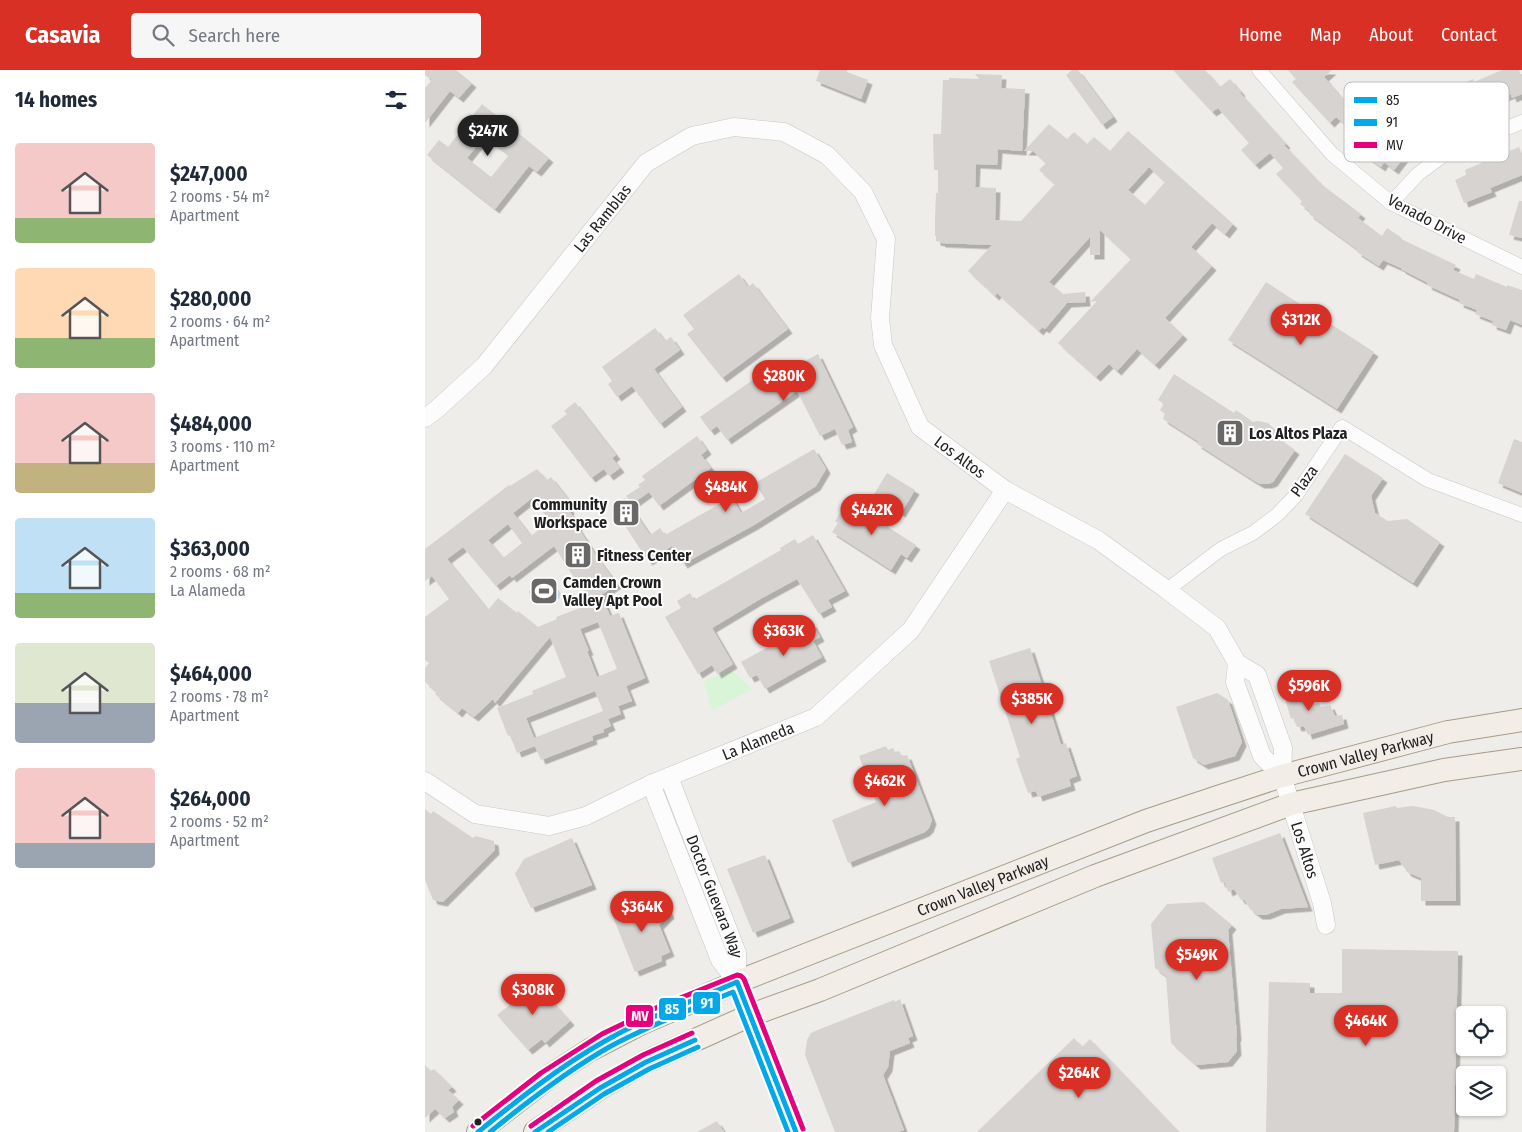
<!DOCTYPE html>
<meta charset="utf-8">
<style>
body{margin:0;font-family:"Fira Sans Condensed",sans-serif;background:#f6f6f7;color:#1f2937;height:100vh;display:flex;flex-direction:column;font-size:19px;white-space:nowrap}
*{box-sizing:border-box;margin:0}
p{font-size:16px;color:#747a83}
.icon{flex:none;width:28px;height:28px;fill:none;stroke:currentColor;stroke-width:2;stroke-linecap:round;stroke-linejoin:round}
.map{position:relative;flex:1;overflow:hidden}
.panel{display:flex;flex-direction:column;background:#fff;width:425px}
.panel>*{flex:none}
.tools{position:absolute;left:1031px;top:936px;display:grid;gap:10px}
.tools a{display:grid;place-items:center;width:50px;height:50px;border-radius:5px;background:#fff;box-shadow:0 1px 4px #0004;font-size:25px}
.price{position:absolute;translate:-50% -42px;padding:0 11px;border-radius:18px;background:#d93025;color:#fff;font-size:16px;line-height:32px;filter:drop-shadow(0 1px 2px #0008)}
.price::after{content:'';position:absolute;left:50%;top:30px;width:15px;height:11px;margin-left:-8px;background:inherit;clip-path:polygon(0 0,100% 0,50% 100%)}
.price.active{background:#222;color:#fff}
ul{padding:0;list-style:none}
li{display:flex;align-items:center;gap:15px;height:125px;padding:0 15px}
li span{display:grid;place-items:center;flex:none;width:140px;height:100px;border-radius:5px;color:#555}
li>.icon{margin-inline-start:auto}
span .icon{width:60px;height:60px;fill:#fffc;stroke-width:1}
li b{font-size:21px}
h2{display:flex;justify-content:space-between;align-items:center;height:60px;padding:0 15px;font-size:21px}
header{display:flex;align-items:center;gap:30px;box-sizing:border-box;height:70px;padding:0 25px;background:#d93025;color:#fff}
header strong{font-size:24px}
nav{display:flex;gap:28px;margin-inline-start:auto;font-size:18px}
.search{width:350px;height:45px;background:#f6f6f7;display:flex;align-items:center;gap:12px;box-sizing:border-box;padding:0 18px;border-radius:5px;color:#747a83;font-size:19px}
main{display:flex;flex:1;min-height:0}
.map>svg:first-child{display:block}
</style>
<header>
<strong>Casavia</strong>
<div class="search"><svg class="icon" aria-label="search" viewBox="0 0 24 24"><circle cx="10" cy="10" r="6"/><path d="M15 15l6 6"/></svg>Search here</div>
<nav><a>Home</a><a>Map</a><a>About</a><a>Contact</a></nav>
</header>
<main>
<section class="panel">
<h2>14 homes<svg class="icon" aria-label="filters" viewBox="0 0 24 24"><path d="M4 7h16M4 17h16"/><circle cx="9" cy="7" r="2"/><circle cx="15" cy="17" r="2"/></svg></h2>
<ul>
<li><span style="background:linear-gradient(#f6c9c9 75%,#8fb573 0)"><svg class="icon" aria-label="home" viewBox="0 0 24 24"><path d="M3 11l9-7 9 7M6 9v11h12V9"/></svg></span><div><b>$247,000</b><p>2 rooms · 54 m²</p><p>Apartment</p></div></li>
<li><span style="background:linear-gradient(#ffd9b3 70%,#8fb573 0)"><svg class="icon" aria-label="home" viewBox="0 0 24 24"><path d="M3 11l9-7 9 7M6 9v11h12V9"/></svg></span><div><b>$280,000</b><p>2 rooms · 64 m²</p><p>Apartment</p></div></li>
<li><span style="background:linear-gradient(#f6c9c9 70%,#c2b280 0)"><svg class="icon" aria-label="home" viewBox="0 0 24 24"><path d="M3 11l9-7 9 7M6 9v11h12V9"/></svg></span><div><b>$484,000</b><p>3 rooms · 110 m²</p><p>Apartment</p></div></li>
<li><span style="background:linear-gradient(#bfe0f5 75%,#8fb573 0)"><svg class="icon" aria-label="home" viewBox="0 0 24 24"><path d="M3 11l9-7 9 7M6 9v11h12V9"/></svg></span><div><b>$363,000</b><p>2 rooms · 68 m²</p><p>La Alameda</p></div></li>
<li><span style="background:linear-gradient(#dfe7d0 60%,#9aa5b1 0)"><svg class="icon" aria-label="home" viewBox="0 0 24 24"><path d="M3 11l9-7 9 7M6 9v11h12V9"/></svg></span><div><b>$464,000</b><p>2 rooms · 78 m²</p><p>Apartment</p></div></li>
<li><span style="background:linear-gradient(#f6c9c9 75%,#9aa5b1 0)"><svg class="icon" aria-label="home" viewBox="0 0 24 24"><path d="M3 11l9-7 9 7M6 9v11h12V9"/></svg></span><div><b>$264,000</b><p>2 rooms · 52 m²</p><p>Apartment</p></div></li>
</ul>
</section>
<div class="map">
<svg width="1097" height="1062" viewBox="0 0 1097 1062">
<defs>
<filter id="shadow"><feDropShadow dx="4.5" dy="4.5" stdDeviation="0" flood-color="#0004"/></filter>
</defs>
<rect width="100%" height="100%" fill="#efede9"/>
<polygon fill="#d8f5d8" points="306,600 327,619 287,641 279,611"/>
<path fill="#bdd9e2" d="M114 511 120 515 124 512 129 511 132 519 136 523 134 529 124 531C118 525 117 522 109 528L105 526 104 521 109 518 110 513Z"/>
<g fill="#d6d3d0" fill-rule="evenodd" filter="url(#shadow)">
<polygon points="0,0 31,0 47,13 34,28 25,21 0,53 0,18 7,10 0,5"/>
<polygon points="395,0 422,0 422,2 443,10 436,29 391,11"/>
<polygon points="647,0 653,0 688,47 677,55 641,5"/>
<polygon points="748,0 780,0 795,17 805,9 816,22 815,23 861,74 859,75 896,114 936,144 933,148 957,166 962,158 977,168 976,169 1031,195 1028,200 1049,209 1051,204 1082,217 1082,215 1097,220 1097,255 1085,250 1081,260 1067,255 1068,251 1050,244 1052,240 1034,233 1035,230 1002,215 1003,213 976,199 976,198 958,190 954,196 932,182 933,180 884,144 886,142 875,134 877,131 851,104 858,98 845,83 830,95 816,80 824,73 793,38 787,42"/>
<polygon points="863,0 907,0 899,7 929,42 933,37 984,81 969,100 959,92 956,97 921,72 929,62 911,47 905,53 867,12 871,9"/>
<polygon points="1077,0 1094,0 1097,7 1097,24 1087,28 1086,24 1062,34 1063,37 1040,45 1029,17 1048,9 1049,12"/>
<path d="M550 4 577 5 576 18 600 19 597 81 573 79 572 95 551 94 550 117 571 118 570 150 596 151 630 114 614 100 621 93 608 81H599L624 54 642 69 649 62 662 74 669 67 685 81 703 61 808 154 800 164 787 153 766 177 787 196 740 248 758 265 730 295 712 279 692 301 684 294 671 307 633 273 672 231 665 232 706 189 675 160V185H665V167L624 212 638 224 660 222 661 232 642 233 620 259 617 257 614 261 572 223 570 226 543 201 567 175 516 173V172L511 171V166H510V148L511 123H513V100H509L508 64H516L518 10H524V8L554 9ZM724 97 740 112 720 135 703 120Z"/>
<path d="M57 34 124 88 112 102 104 96 70 139 2 85 14 70 23 77ZM60 66 84 85 66 107 42 88Z"/>
<polygon points="1094,77 1097,84 1097,105 1065,118 1067,122 1039,133 1030,110 1041,105 1040,100"/>
<polygon points="1094,131 1097,131 1097,168 1084,165"/>
<polygon points="314,204 323,217 328,213 363,259 297,308 262,264 269,259 258,245"/>
<polygon points="841,212 949,282 912,339 803,270"/>
<polygon points="230,258 240,271 246,267 255,280 229,299 257,337 235,354 207,316 192,327 183,314 187,311 177,297"/>
<polygon points="393,284 428,357 423,360 427,372 417,375 410,359 395,366 372,321 302,370 292,356 285,361 275,347 342,300 351,312 380,297 378,292"/>
<polygon points="749,304 809,343 811,340 828,352 833,351 843,353 848,358 852,367 870,380 848,412 843,414 835,414 828,410 772,374 774,372 738,349 740,344 735,340 739,334 733,330"/>
<polygon points="150,332 191,385 187,388 195,398 184,406 179,399 166,408 126,356 142,344 139,341"/>
<polygon points="272,366 282,380 276,385 286,398 234,436 224,422 207,434 201,426 215,417 213,415 220,410 217,406"/>
<polygon points="1089,369 1097,372 1097,423 1073,413"/>
<polygon points="389,379 401,399 391,416 329,455 258,494 247,476 223,491 187,436 200,428 225,465 235,458 240,465 307,427 316,443 340,429 330,413"/>
<polygon points="920,384 958,408 946,426 950,443 963,451 982,449 1015,472 988,513 880,444"/>
<path d="M112 399 122 410 126 407 144 430 140 433 145 439 144 441 150 449 154 455 152 456 172 487 192 514 176 525 185 546 194 543 220 608 201 616 207 631 193 636 196 644 183 649 186 656 179 659V662L167 666 168 670 116 690 110 676 92 683 85 665 83 666 72 638 108 624 107 621 141 607 125 567 70 633 68 629 49 647 37 638 33 643 10 624 12 622 0 612V598L4 593 0 590V547L24 529 7 506 0 511V479L84 415 85 416ZM107 428 125 451 106 466 88 443ZM83 454 97 473 78 488 63 470ZM129 476 146 503 168 533 131 547 132 549 113 557 93 541 92 543 73 528 63 540 22 489 38 477 71 516 85 505 87 508ZM173 552 192 599 172 607 162 581H164L155 559ZM170 621 178 641 109 668 101 648Z"/>
<polygon points="462,403 490,420 476,443 448,426"/>
<polygon points="423,431 434,440 438,441 491,475 482,488 476,484 466,500 407,462 413,453 410,451"/>
<polygon points="388,465 420,521 403,530 407,537 394,544 372,509 337,528 287,558 308,594 292,604 287,595 273,604 240,547 256,538 252,531 265,523 269,530 356,480 355,478 370,469 373,474"/>
<polygon points="387,553 395,567 388,571 397,587 340,619 332,605 325,608 316,592"/>
<polygon points="605,578 636,675 641,673 652,706 644,709 646,716 613,727 611,721 603,723 591,689 595,687 564,591"/>
<polygon points="867,614 869,620 879,617 884,635 894,633 896,637 905,635 910,646 917,645 919,654 883,665 879,656 872,657 869,648 866,649 856,615"/>
<polygon points="792,623 803,630 817,672 810,686 779,695 768,688 751,637"/>
<polygon points="461,676 463,680 468,678 470,682 474,681 477,686 482,685 507,750 504,758 500,762 423,793 407,750 451,732 434,686"/>
<polygon points="971,736 972,738 988,736 999,738 1009,740 1023,747 1030,747 1031,831 996,831 996,808 982,802 974,790 950,795 938,743"/>
<polygon points="0,739 6,744 8,741 48,768 51,766 69,771 70,780 18,832 8,830 0,810"/>
<polygon points="855,763 883,837 856,839 841,845 833,845 825,839 819,829 816,830 809,819 803,822 800,812 796,813 787,788"/>
<polygon points="147,768 167,815 106,838 90,804 99,789"/>
<polygon points="340,785 365,848 328,863 302,799"/>
<polygon points="224,827 230,841 241,835 245,844 234,855 245,882 236,886 237,891 210,902 186,842"/>
<polygon points="779,832 807,855 803,860 812,966 811,968 812,981 803,992 771,995 746,973 741,906 730,898 726,854 742,834"/>
<polygon points="917,879 1033,881 1029,1062 841,1062 844,912 885,913 885,923 917,923"/>
<polygon points="107,909 145,951 120,973 117,969 103,980 72,945 86,934 83,930"/>
<polygon points="475,929 488,966 483,968 485,973 465,981 463,997 458,1005 479,1060 473,1062 410,1062 380,985 382,970 386,963 390,961 469,930 470,932"/>
<polygon points="649,968 657,977 665,969 754,1062 552,1062"/>
<polygon points="0,995 6,1001 9,999 27,1017 23,1020 34,1030 27,1037 29,1042 20,1048 10,1039 0,1048"/>
<polygon points="292,1051 299,1062 272,1062"/>
</g>
<g fill="none" stroke-linecap="round" stroke-linejoin="round">
<defs>
<g id="minor">
<polyline points="834,0 907,84 966,133 1097,197"/>
<polyline points="966,133 993,104 1020,84 1097,52"/>
<polyline points="742,520 796,479 828,463 852,445 871,425 917,357 1003,410 1097,445"/>
</g>
<g id="tertiary">
<path id="s1" d="M0 348 12 339 59 296 221 93 267 66 309 57 359 62 402 85 438 122 461 169 455 248 458 275 495 357 580 420 673 470 742 520 792 558 812 593 832 605 858 678 857 706 897 833 901 855"/>
<polyline points="812,593 810,612 837,686 857,706"/>
<path id="s2" d="M244 707 312 883V912"/>
<path id="s3" d="M0 711 50 744 124 756 161 746 226 714 391 647 486 560 580 420"/>
<polyline points="226,714 295,890 312,912"/>
</g>
<polyline id="secondary" points="312,912 371,1062"/>
<g id="primary">
<path id="s4" d="M53 1062 128 1004 165 980 215 954 312 912 721 751 796 726 857 706 1023 662 1097 650"/>
<polyline points="110,1062 175,1018 221,992 326,945 395,920 670,806 866,734 1019,700 1097,689"/>
</g>
</defs>
<use href="#minor" stroke="#c8c7c5" stroke-width="15"/>
<use href="#tertiary" stroke="#c8c7c5" stroke-width="19"/>
<use href="#secondary" stroke="#979980" stroke-width="21"/>
<use href="#primary" stroke="#a69c85" stroke-width="24"/>
<use href="#minor" stroke="#fdfcfc" stroke-width="14"/>
<use href="#tertiary" stroke="#fdfcfc" stroke-width="18"/>
<use href="#secondary" stroke="#f3f4ec" stroke-width="20"/>
<use href="#primary" stroke="#f2ede6" stroke-width="22"/>
<defs>
<g id="bus-1">
<path d="M53 1062C94 1029 134 997 180 971 222 947 268 931 312 912L371 1062"/>
<polyline points="110,1062 175,1018 221,992 270,970"/>
</g>
<g id="bus-2">
<path d="M65 1062C103 1031 143 1000 186 976 225 955 267 939 308 922L363 1062"/>
<polyline points="123,1062 179,1024 224,999 273,977"/>
</g>
<g id="bus-3">
<polyline points="48,1056 116,1003 177,964 233,937 312,905 316,906 319,909 378,1059"/>
<polyline points="106,1056 171,1011 218,985 267,963"/>
</g>
</defs>
<use href="#bus-1" stroke="#fff" stroke-width="9"/>
<use href="#bus-2" stroke="#fff" stroke-width="9"/>
<use href="#bus-3" stroke="#fff" stroke-width="9"/>
<use href="#bus-1" stroke="#02a8e8" stroke-width="5"/>
<use href="#bus-2" stroke="#02a8e8" stroke-width="5"/>
<use href="#bus-3" stroke="#e5007d" stroke-width="5"/>
</g>
<defs>
<symbol id="building-square" viewBox="-11 -11 22 22"><rect x="-9" y="-9" width="18" height="18" rx="4" fill="#696867" stroke="#fff"/><path d="M-4-6H4V6H1V3H-1V6H-4ZM-2.5-4.3h1.7v1.8h-1.7ZM.8-4.3h1.7v1.8H.8ZM-2.5-1h1.7V.8h-1.7ZM.8-1h1.7V.8H.8Z" fill="#fff"/></symbol>
<symbol id="stadium-square" viewBox="-11 -11 22 22"><rect x="-9" y="-9" width="18" height="18" rx="4" fill="#696867" stroke="#fff"/><path d="M0-5a6.5 5 0 1 0 0 10a6.5 5 0 1 0 0-10ZM-3.5-1.8h7v3.6h-7Z" fill="#fff"/></symbol>
</defs>
<g fill-rule="evenodd">
<use href="#building-square" x="789" y="347" width="32" height="32"/>
<use href="#building-square" x="185" y="427" width="32" height="32"/>
<use href="#building-square" x="137" y="469" width="32" height="32"/>
<use href="#stadium-square" x="103" y="505" width="32" height="32"/>
</g>
<circle fill="#212121" stroke="#fff" stroke-width="2" cx="53" cy="1052" r="4.5"/>
<g text-anchor="middle" dominant-baseline="central" stroke-width="4" stroke-linejoin="round" paint-order="stroke">
<g font-size="16" fill="#212121" stroke="#fff">
<text stroke="none"><textPath href="#s1" startOffset="268">Las Ramblas</textPath></text>
<text transform="translate(1002 149) rotate(28)">Venado Drive</text>
<text stroke="none"><textPath href="#s1" startOffset="884">Los Altos</textPath></text>
<text transform="translate(879 411) rotate(-54)">Plaza</text>
<text stroke="none"><textPath href="#s3" startOffset="361">La Alameda</textPath></text>
<text stroke="none"><textPath href="#s4" startOffset="970">Crown Valley Parkway</textPath></text>
<text stroke="none"><textPath href="#s1" startOffset="1440">Los Altos</textPath></text>
<text stroke="none"><textPath href="#s4" startOffset="565">Crown Valley Parkway</textPath></text>
<text stroke="none"><textPath href="#s2" startOffset="128">Doctor Guevara Way</textPath></text>
</g>
<g font-size="16" font-weight="bold" fill="#212121" stroke="#fff" text-anchor="start">
<text x="824" y="363">Los Altos Plaza</text>
<text x="182" y="434" text-anchor="end">Community<tspan x="182" dy="18">Workspace</tspan></text>
<text x="172" y="485">Fitness Center</text>
<text x="138" y="512">Camden Crown<tspan x="138" dy="18">Valley Apt Pool</tspan></text>
</g>
</g>
<rect x="919" y="12" width="165" height="80" rx="8" fill="#fff" stroke="#bcbcbc" stroke-width="1"/>
<rect x="929" y="27" width="23" height="6" fill="#02a8e8"/>
<rect x="929" y="49" width="23" height="7" fill="#02a8e8"/>
<rect x="929" y="72" width="23" height="6" fill="#e5007d"/>
<g font-size="14" fill="#212121">
<text x="961" y="35">85</text>
<text x="961" y="57">91</text>
<text x="961" y="80">MV</text>
</g>
<g stroke="#fff" stroke-width="2">
<rect x="267" y="921" width="29" height="24" rx="5" fill="#02a8e8"/>
<rect x="233" y="927" width="29" height="24" rx="5" fill="#02a8e8"/>
<rect x="200" y="934" width="29" height="24" rx="5" fill="#e5007d"/>
</g>
<g font-size="14" text-anchor="middle" font-weight="bold" fill="#fff">
<text x="282" y="938">91</text>
<text x="247" y="944">85</text>
<text x="215" y="951">MV</text>
</g>
</svg>
<div class="tools">
<a><svg class="icon" aria-label="locate" viewBox="0 0 24 24"><circle cx="12" cy="12" r="6"/><path d="M12 2v4M12 18v4M2 12h4M18 12h4"/></svg></a>
<a><svg class="icon" aria-label="layers" viewBox="0 0 24 24"><path d="M12 4l9 5-9 5-9-5zM3 14l9 5 9-5"/></svg></a>
</div>
<b class="price active" style="left:63px;top:87px">$247K</b>
<b class="price" style="left:876px;top:276px">$312K</b>
<b class="price" style="left:359px;top:332px">$280K</b>
<b class="price" style="left:301px;top:443px">$484K</b>
<b class="price" style="left:447px;top:466px">$442K</b>
<b class="price" style="left:359px;top:587px">$363K</b>
<b class="price" style="left:884px;top:642px">$596K</b>
<b class="price" style="left:607px;top:655px">$385K</b>
<b class="price" style="left:460px;top:737px">$462K</b>
<b class="price" style="left:217px;top:863px">$364K</b>
<b class="price" style="left:772px;top:911px">$549K</b>
<b class="price" style="left:108px;top:946px">$308K</b>
<b class="price" style="left:941px;top:977px">$464K</b>
<b class="price" style="left:654px;top:1029px">$264K</b>
</div>
</main>
